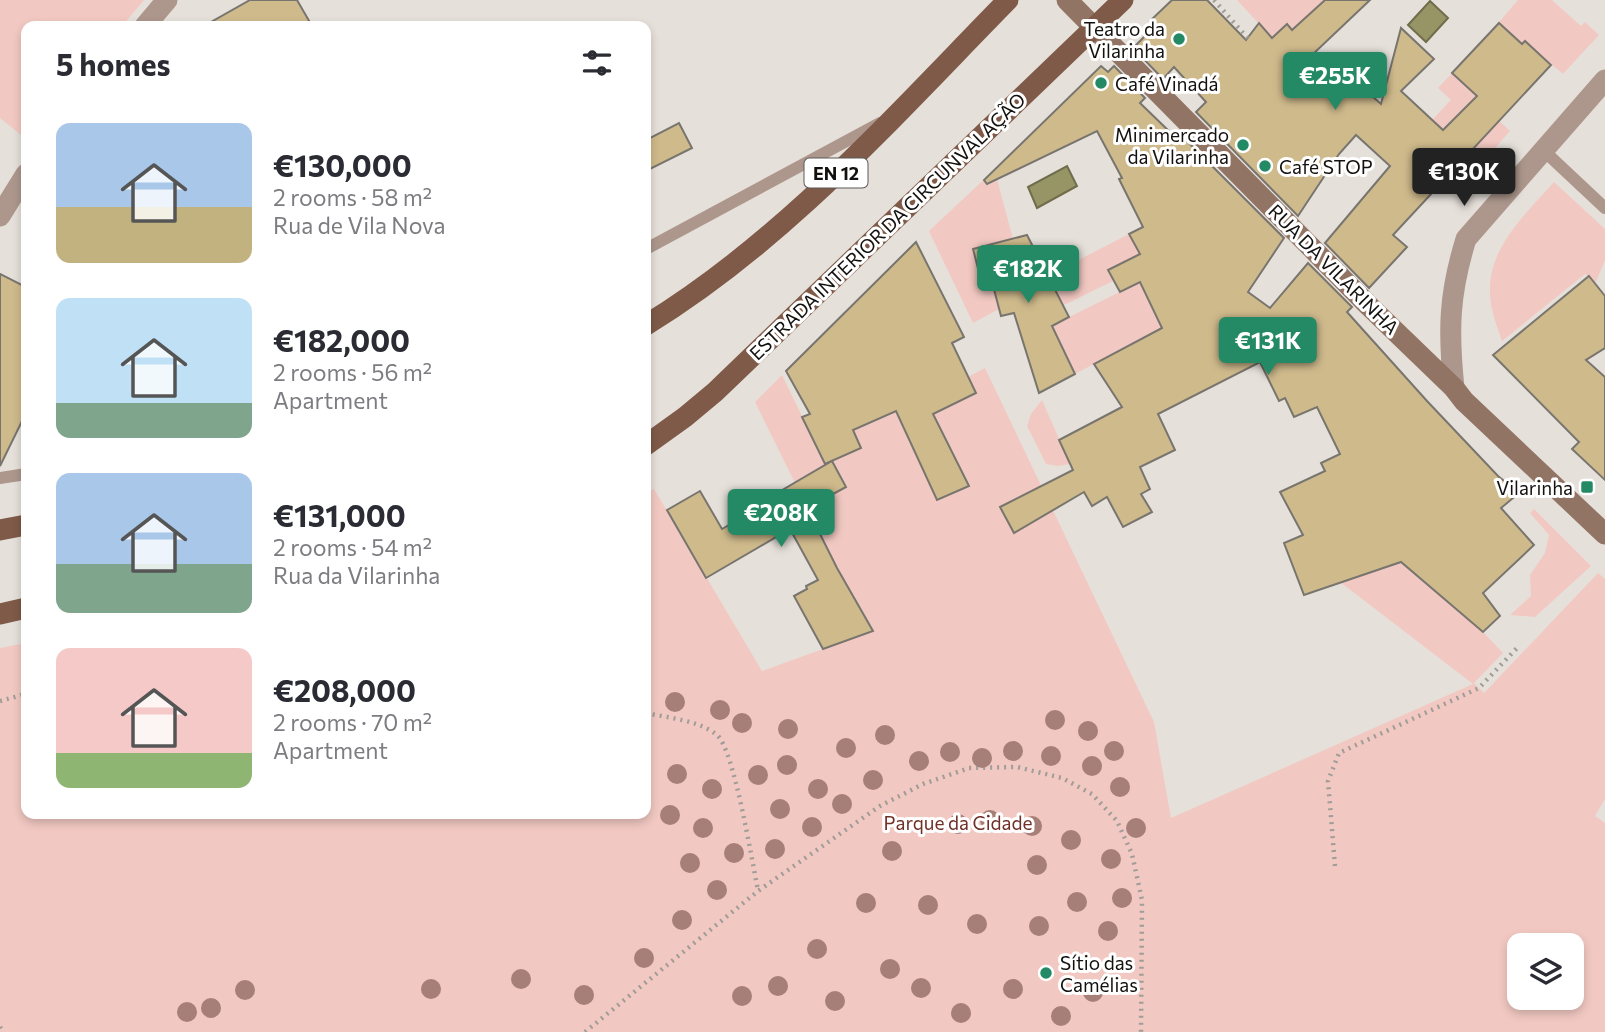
<!DOCTYPE html>
<meta charset="utf-8">
<style>
body{margin:0;font-family:Commissioner,sans-serif;background:#f2f2f3;color:#2b2b33;height:100vh;display:flex;flex-direction:column;font-size:26px;white-space:nowrap}
*{box-sizing:border-box;margin:0}
p{font-size:23px;color:#7c7c81}
.icon{flex:none;width:38px;height:38px;fill:none;stroke:currentColor;stroke-width:2;stroke-linecap:round;stroke-linejoin:round}
.map{position:relative;flex:1;overflow:hidden}
.panel{position:absolute;left:21px;top:21px;width:630px;height:798px;display:flex;flex-direction:column;background:#fff;border-radius:14px;box-shadow:0 4px 10px #0003}
.panel>*{flex:none}
.fabs{position:absolute;left:1507px;top:933px;display:grid;gap:14px}
.fabs a{display:grid;place-items:center;width:77px;height:77px;border-radius:14px;background:#fff;box-shadow:0 4px 10px #0003;font-size:35px}
.price{position:absolute;translate:-50% -60px;padding:0 16px;border-radius:7px;background:#248a65;color:#fff;font-size:23px;line-height:46px;filter:drop-shadow(0 2px 4px #0008)}
.price::after{content:'';position:absolute;left:50%;top:42px;width:21px;height:16px;margin-left:-10px;background:inherit;clip-path:polygon(0 0,100% 0,50% 100%)}
.price.active{background:#222;color:#fff}
ul{padding:0;list-style:none}
li{display:flex;align-items:center;gap:21px;height:175px;padding:0 35px}
li span{display:grid;place-items:center;flex:none;width:196px;height:140px;border-radius:14px;color:#555}
li>.icon{margin-inline-start:auto}
span .icon{width:84px;height:84px;fill:#fffc;stroke-width:1}
li b{font-size:30px}
h2{display:flex;justify-content:space-between;align-items:center;height:84px;padding:0 35px;font-size:30px}
.map>svg:first-child{display:block}
</style>
<div class="map">
<svg width="1605" height="1032" viewBox="0 0 1605 1032">
<rect width="100%" height="100%" fill="#e6e0da"/>
<g fill="#f2c9c2" fill-rule="evenodd">
<polygon points="0,0 144,0 122,26 26,26 26,139 0,118"/>
<polygon points="1237,0 1325,0 1305,42 1287,25 1272,38"/>
<polygon points="1518,0 1552,0 1581,26 1585,22 1599,35 1563,74 1525,42 1522,44 1506,39 1494,28"/>
<polygon points="1456,69 1469,80 1465,85 1477,96 1475,98 1510,131 1458,190 1446,178 1472,150 1447,127 1443,130 1432,120 1451,100 1438,88"/>
<polygon points="992,172 997,179 1013,239 974,249 981,280 991,278 999,309 973,323 929,231"/>
<path d="M1554 182 1605 229V260L1595 284 1585 274 1502 341C1499 331 1494 320 1492 309 1480 255 1521 219 1554 182Z"/>
<polygon points="1129,234 1140,254 1108,270 1113,281 1062,306 1067,318 1140,282 1222,296 1075,374 1052,326 1026,287"/>
<path d="M909 365 976 393 968 377 985 368 1154 722 1171 818 1473 684 1340 582 1401 562 1483 632 1503 653 1474 683 1484 693 1598 573 1605 579V799L1595 816 1605 823V1032H0V648L26 643V814H646V494L654 489 762 671 873 631 837 568 755 402 782 375 838 490 845 486 823 442 846 454 861 448 853 430 889 415ZM1519 945H1572V998H1519Z"/>
<polygon points="1042,400 1070,464 1058,466 1046,464 1027,426 1031,414"/>
<polygon points="1534,509 1591,566 1535,617 1510,615 1531,596 1530,575 1545,553 1549,535 1530,513"/>
</g>
<g fill="#979565" stroke="#6f6d4b" stroke-width="2">
<polygon points="1430,1 1448,18 1426,42 1408,25"/>
<polygon points="1067,166 1077,186 1037,208 1028,187"/>
</g>
<g fill="#cfba8c" stroke="#78756f" stroke-width="2">
<polygon points="250,0 297,0 312,26 204,26"/>
<polygon points="1172,0 1207,0 1246,40 1259,23 1272,38 1287,24 1292,30 1325,0 1370,0 1312,55 1349,91 1356,82 1381,104 1401,28 1434,59 1401,91 1443,130 1477,96 1452,73 1499,23 1522,44 1525,41 1551,65 1393,235 1407,247 1369,288 1325,243 1390,166 1356,135 1339,154 1298,216 1196,112 1206,102 1174,67 1163,79 1133,48 1155,26 1150,21"/>
<polygon points="1101,66 1108,72 1114,66 1145,98 1140,103 1173,135 1177,131 1284,238 1248,292 1270,308 1308,263 1352,307 1347,312 1427,401 1498,476 1519,493 1501,508 1534,545 1483,593 1500,616 1483,632 1401,562 1304,595 1284,543 1303,535 1280,492 1325,471 1321,463 1340,454 1317,407 1294,417 1285,398 1279,401 1260,362 1158,414 1175,450 1140,467 1150,489 1141,494 1152,512 1123,527 1107,497 1092,506 1084,492 1014,533 1000,507 1073,470 1059,440 1122,407 1094,364 1162,328 1140,282 1120,292 1108,270 1140,254 1129,234 1143,227 1119,179 1122,178 1097,131 987,184 984,180"/>
<polygon points="679,123 692,148 646,171 646,140"/>
<polygon points="1027,235 1069,317 1052,326 1075,374 1039,393 1014,313 1001,316 991,278 981,280 973,249"/>
<polygon points="916,242 964,337 952,343 976,393 933,414 969,486 937,500 896,411 853,430 861,448 825,464 802,417 810,414 786,371"/>
<polygon points="0,274 26,287 26,413 0,466"/>
<polygon points="1589,276 1605,296 1605,348 1586,360 1605,377 1605,480 1572,449 1579,442 1493,355"/>
<polygon points="832,461 846,487 807,508 837,568 873,631 823,649 794,596 807,589 806,586 818,580 790,529 706,578 667,510 700,491 722,529 774,499 772,496"/>
</g>
<g fill="none" stroke-linecap="round" stroke-linejoin="round">
<g stroke="#a09c97" stroke-width="4.5" stroke-dasharray="2 5" stroke-linecap="butt">
<polyline points="1214,0 1251,42"/>
<polyline points="0,701 26,694"/>
<path d="M646 713C669 718 698 720 717 735 734 749 752 862 758 890"/>
<polyline points="1335,866 1328,781 1339,753 1479,688 1517,648"/>
<polyline points="0,1027 3,1032"/>
<polyline points="585,1032 758,891 880,806 923,784 969,768 1017,767 1062,778 1092,794 1117,821 1132,854 1142,900 1141,1032"/>
</g>
<g stroke="#ad978d" stroke-width="12">
<polyline points="1542,149 1605,208"/>
<polyline points="646,249 880,123"/>
<polyline points="0,478 26,474"/>
</g>
<g stroke="#ad978d" stroke-width="21">
<polyline points="145,26 167,0"/>
<polyline points="0,216 26,174"/>
<path d="M1454 388C1448 330 1449 294 1466 239L1605 80"/>
</g>
<polyline stroke="#927465" stroke-width="21" points="1067,0 1369,306 1454,388 1464,401 1605,534"/>
<g stroke="#7f5a48" stroke-width="21">
<path d="M646 325C785 240 895 115 1008 0"/>
<polyline points="646,445 685,417 715,392 1123,0"/>
<polyline points="0,530 26,525"/>
<polyline points="0,614 26,608"/>
</g>
</g>
<g fill="#a67f78">
<circle cx="675" cy="702" r="10"/>
<circle cx="720" cy="710" r="10"/>
<circle cx="1055" cy="720" r="10"/>
<circle cx="742" cy="723" r="10"/>
<circle cx="788" cy="729" r="10"/>
<circle cx="1088" cy="731" r="10"/>
<circle cx="885" cy="735" r="10"/>
<circle cx="846" cy="748" r="10"/>
<circle cx="1013" cy="751" r="10"/>
<circle cx="1114" cy="751" r="10"/>
<circle cx="950" cy="752" r="10"/>
<circle cx="1051" cy="756" r="10"/>
<circle cx="982" cy="758" r="10"/>
<circle cx="919" cy="761" r="10"/>
<circle cx="787" cy="765" r="10"/>
<circle cx="1092" cy="766" r="10"/>
<circle cx="677" cy="774" r="10"/>
<circle cx="758" cy="775" r="10"/>
<circle cx="873" cy="780" r="10"/>
<circle cx="1120" cy="787" r="10"/>
<circle cx="712" cy="789" r="10"/>
<circle cx="818" cy="789" r="10"/>
<circle cx="842" cy="804" r="10"/>
<circle cx="780" cy="809" r="10"/>
<circle cx="670" cy="815" r="10"/>
<circle cx="990" cy="820" r="10"/>
<circle cx="958" cy="824" r="10"/>
<circle cx="1032" cy="826" r="10"/>
<circle cx="812" cy="827" r="10"/>
<circle cx="703" cy="828" r="10"/>
<circle cx="1136" cy="828" r="10"/>
<circle cx="1071" cy="840" r="10"/>
<circle cx="775" cy="849" r="10"/>
<circle cx="892" cy="851" r="10"/>
<circle cx="734" cy="853" r="10"/>
<circle cx="1111" cy="859" r="10"/>
<circle cx="690" cy="863" r="10"/>
<circle cx="1037" cy="865" r="10"/>
<circle cx="717" cy="890" r="10"/>
<circle cx="1122" cy="898" r="10"/>
<circle cx="1077" cy="902" r="10"/>
<circle cx="866" cy="903" r="10"/>
<circle cx="928" cy="905" r="10"/>
<circle cx="682" cy="920" r="10"/>
<circle cx="977" cy="924" r="10"/>
<circle cx="1039" cy="926" r="10"/>
<circle cx="1108" cy="931" r="10"/>
<circle cx="817" cy="949" r="10"/>
<circle cx="644" cy="958" r="10"/>
<circle cx="890" cy="969" r="10"/>
<circle cx="521" cy="979" r="10"/>
<circle cx="778" cy="986" r="10"/>
<circle cx="921" cy="988" r="10"/>
<circle cx="431" cy="989" r="10"/>
<circle cx="1013" cy="989" r="10"/>
<circle cx="245" cy="990" r="10"/>
<circle cx="1093" cy="992" r="10"/>
<circle cx="584" cy="995" r="10"/>
<circle cx="742" cy="996" r="10"/>
<circle cx="835" cy="1001" r="10"/>
<circle cx="211" cy="1008" r="10"/>
<circle cx="187" cy="1012" r="10"/>
<circle cx="961" cy="1013" r="10"/>
<circle cx="1061" cy="1016" r="10"/>
</g>
<g fill="#248a65" stroke="#fff" stroke-width="2.5">
<circle cx="1179" cy="39" r="7"/>
<circle cx="1101" cy="83" r="7"/>
<circle cx="1243" cy="145" r="7"/>
<circle cx="1265" cy="166" r="7"/>
<rect x="1580" y="480" width="14" height="14" rx="3.5"/>
<circle cx="1046" cy="973" r="7"/>
</g>
<g text-anchor="middle" dominant-baseline="central" stroke-width="6" stroke-linejoin="round" paint-order="stroke">
<rect fill="#fff" stroke="#5a5857" stroke-width="2" x="804.5" y="158.5" width="63" height="29" rx="5"/>
<g font-size="18" font-weight="bold" fill="#13110f">
<text x="836" y="173">EN 12</text>
</g>
<g font-size="19" fill="#13110f" stroke="#fff" text-anchor="end">
<text x="1165" y="28">Teatro da<tspan x="1165" dy="22">Vilarinha</tspan></text>
<text x="1115" y="83" text-anchor="start">Café Vinadá</text>
<text x="1229" y="134">Minimercado<tspan x="1229" dy="22">da Vilarinha</tspan></text>
<text x="1279" y="166" text-anchor="start">Café STOP</text>
<text x="1573" y="487">Vilarinha</text>
<text x="1060" y="962" text-anchor="start">Sítio das<tspan x="1060" dy="22">Camélias</tspan></text>
</g>
<g font-size="19" fill="#13110f" stroke="#fff">
<text transform="translate(887 226) rotate(-44)">ESTRADA INTERIOR DA CIRCUNVALAÇÃO</text>
<text transform="translate(1334 269) rotate(45)">RUA DA VILARINHA</text>
</g>
<g font-size="19" fill="#712f27" stroke="#fff">
<text x="958" y="822">Parque da Cidade</text>
</g>
</g>
</svg>
<div class="fabs">
<a><svg class="icon" aria-label="layers" viewBox="0 0 24 24"><path d="M12 4l9 5-9 5-9-5zM3 14l9 5 9-5"/></svg></a>
</div>
<b class="price" style="left:1335px;top:112px">€255K</b>
<b class="price active" style="left:1464px;top:208px">€130K</b>
<b class="price" style="left:1028px;top:305px">€182K</b>
<b class="price" style="left:1268px;top:377px">€131K</b>
<b class="price" style="left:781px;top:549px">€208K</b>
<section class="panel">
<h2>5 homes<svg class="icon" aria-label="filters" viewBox="0 0 24 24"><path d="M4 7h16M4 17h16"/><circle cx="9" cy="7" r="2"/><circle cx="15" cy="17" r="2"/></svg></h2>
<ul>
<li><span style="background:linear-gradient(#a9c7e8 60%,#c2b280 0)"><svg class="icon" aria-label="home" viewBox="0 0 24 24"><path d="M3 11l9-7 9 7M6 9v11h12V9"/></svg></span><div><b>€130,000</b><p>2 rooms · 58 m²</p><p>Rua de Vila Nova</p></div></li>
<li><span style="background:linear-gradient(#bfe0f5 75%,#7fa58c 0)"><svg class="icon" aria-label="home" viewBox="0 0 24 24"><path d="M3 11l9-7 9 7M6 9v11h12V9"/></svg></span><div><b>€182,000</b><p>2 rooms · 56 m²</p><p>Apartment</p></div></li>
<li><span style="background:linear-gradient(#a9c7e8 65%,#7fa58c 0)"><svg class="icon" aria-label="home" viewBox="0 0 24 24"><path d="M3 11l9-7 9 7M6 9v11h12V9"/></svg></span><div><b>€131,000</b><p>2 rooms · 54 m²</p><p>Rua da Vilarinha</p></div></li>
<li><span style="background:linear-gradient(#f6c9c9 75%,#8fb573 0)"><svg class="icon" aria-label="home" viewBox="0 0 24 24"><path d="M3 11l9-7 9 7M6 9v11h12V9"/></svg></span><div><b>€208,000</b><p>2 rooms · 70 m²</p><p>Apartment</p></div></li>
</ul>
</section>
</div>
